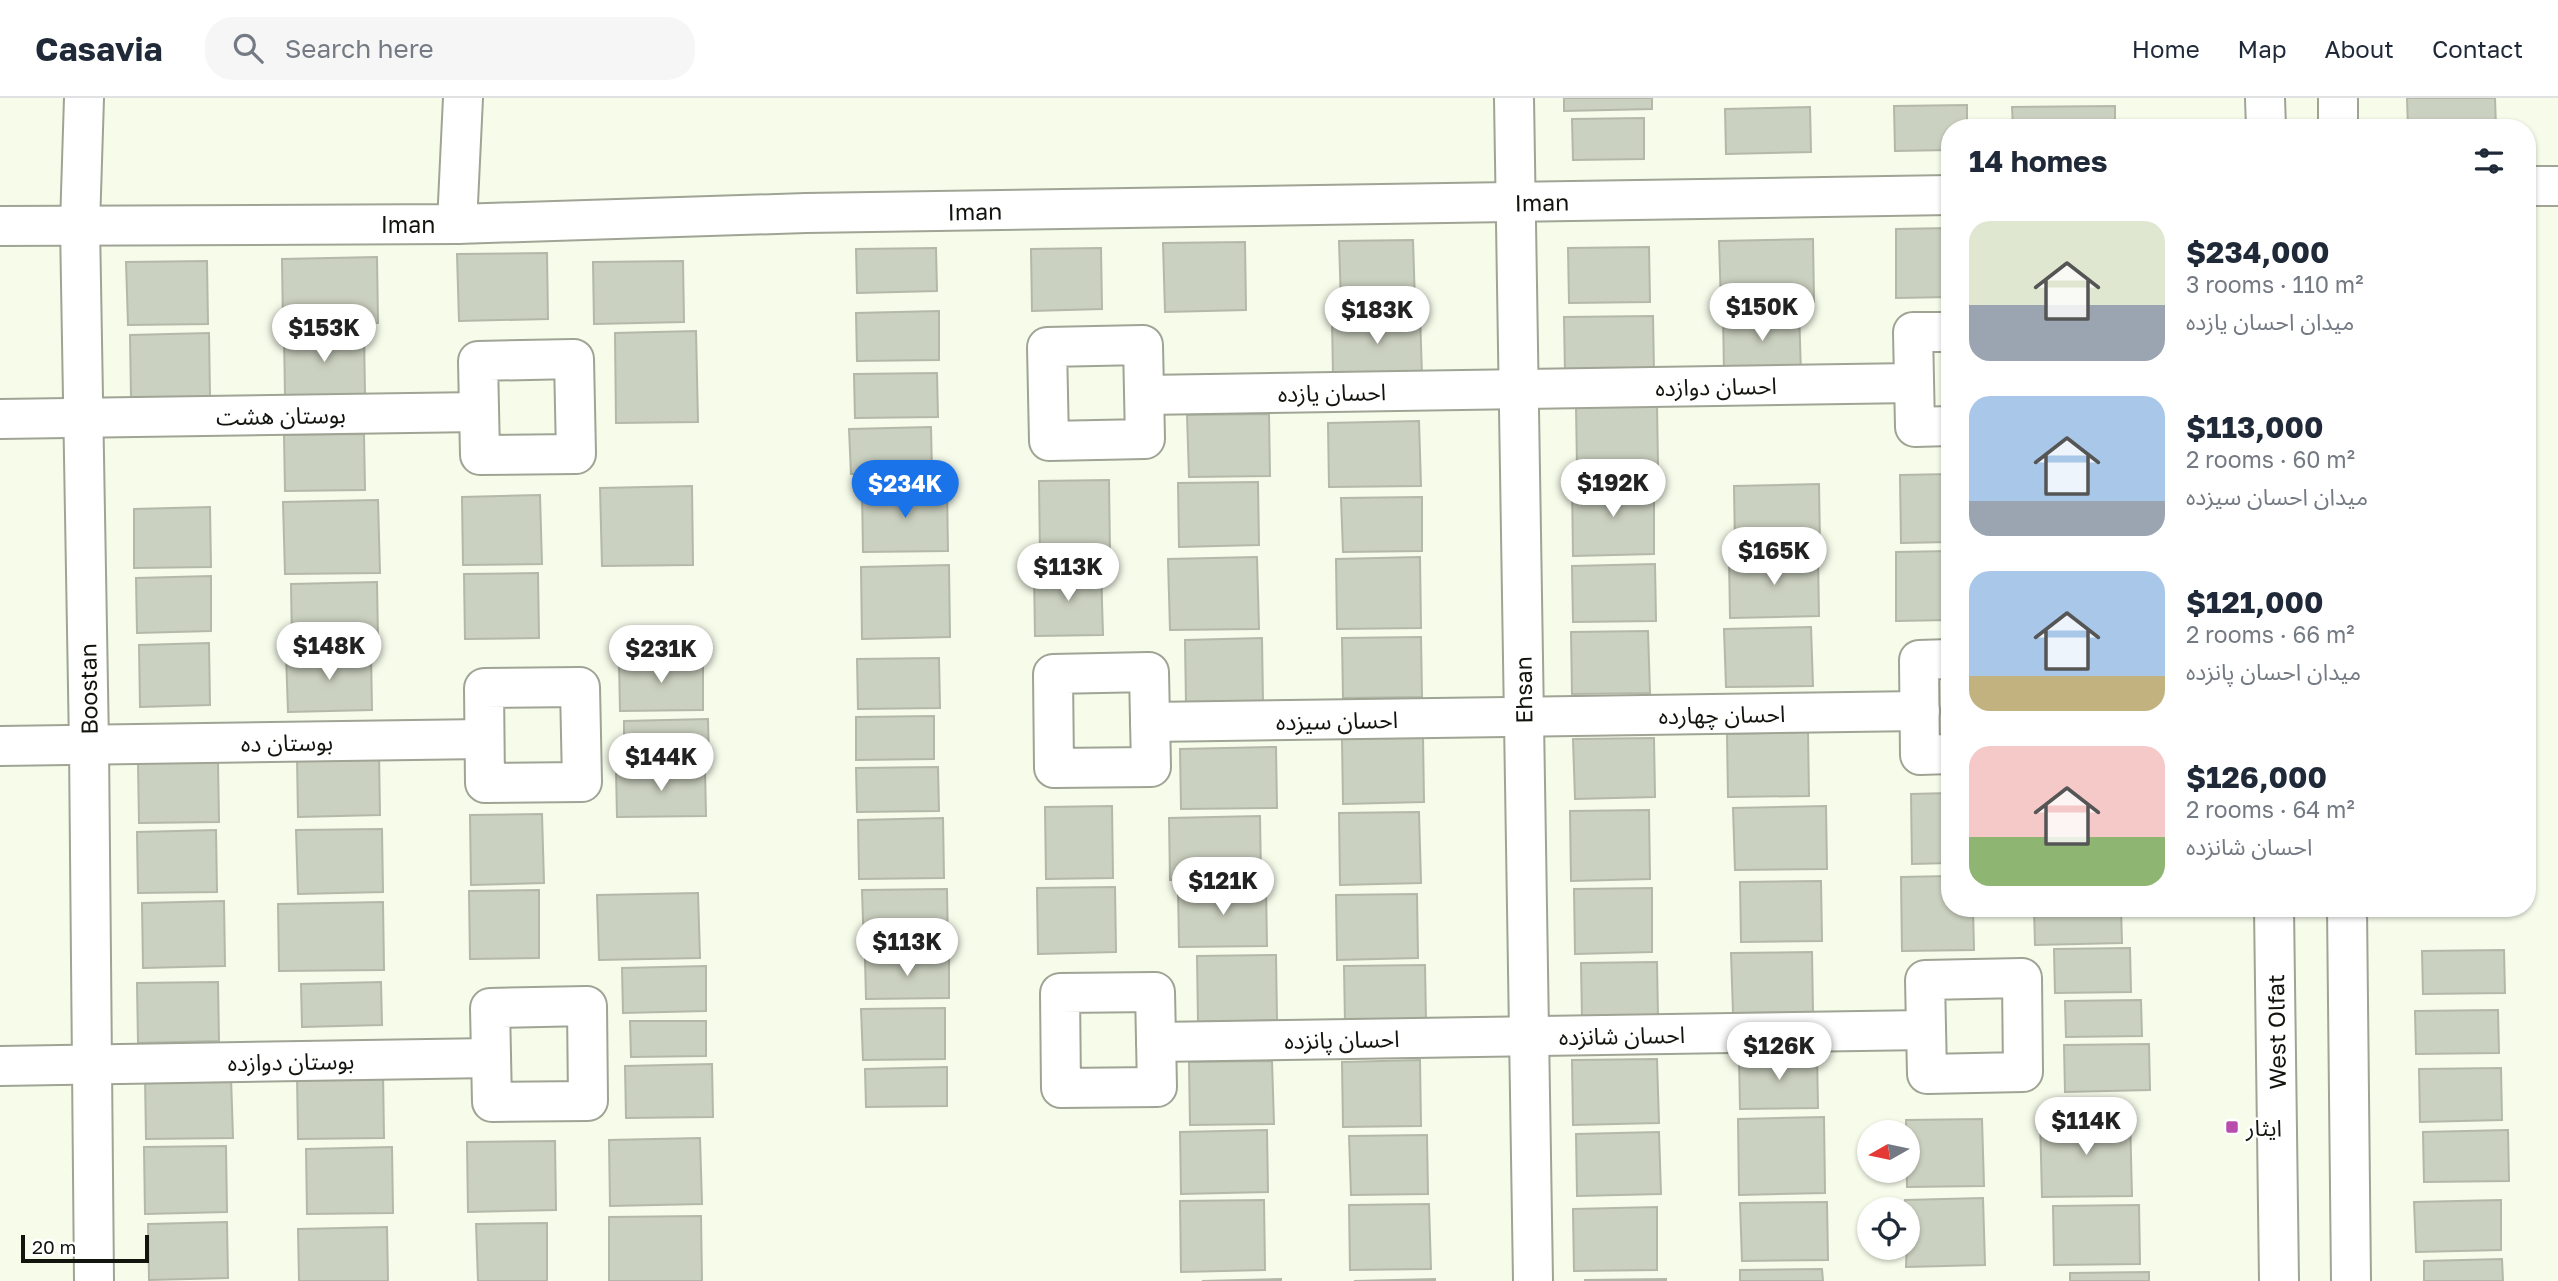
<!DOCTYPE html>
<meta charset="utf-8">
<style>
body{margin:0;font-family:"Golos Text","Noto Sans Arabic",sans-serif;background:#f6f6f7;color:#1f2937;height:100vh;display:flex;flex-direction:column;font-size:26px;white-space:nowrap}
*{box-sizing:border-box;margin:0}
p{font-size:23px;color:#747a83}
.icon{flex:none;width:38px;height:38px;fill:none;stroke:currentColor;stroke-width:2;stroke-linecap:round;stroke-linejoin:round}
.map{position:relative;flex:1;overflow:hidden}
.drawer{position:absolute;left:1941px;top:21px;width:595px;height:798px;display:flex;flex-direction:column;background:#fff;border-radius:28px;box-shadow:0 2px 5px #0004}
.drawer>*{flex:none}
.needle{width:46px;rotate:261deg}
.fabs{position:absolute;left:1857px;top:1022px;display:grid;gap:14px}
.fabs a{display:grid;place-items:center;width:63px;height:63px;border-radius:50%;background:#fff;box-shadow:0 2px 5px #0004;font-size:35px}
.scale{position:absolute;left:21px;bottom:18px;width:128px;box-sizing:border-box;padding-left:7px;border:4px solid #12140e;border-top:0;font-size:19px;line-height:24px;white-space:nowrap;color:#12140e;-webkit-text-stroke:5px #fff;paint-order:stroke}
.price{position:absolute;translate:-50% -60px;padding:0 16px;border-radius:24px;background:#fff;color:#222;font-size:23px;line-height:46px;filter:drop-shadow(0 2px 4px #0008)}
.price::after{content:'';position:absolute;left:50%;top:42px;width:21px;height:16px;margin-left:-10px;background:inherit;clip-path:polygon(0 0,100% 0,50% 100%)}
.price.active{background:#1a73e8;color:#fff}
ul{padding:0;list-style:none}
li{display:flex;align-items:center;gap:21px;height:175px;padding:0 28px}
li span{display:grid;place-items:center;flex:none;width:196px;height:140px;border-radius:21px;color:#555}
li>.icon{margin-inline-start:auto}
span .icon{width:84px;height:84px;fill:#fffc;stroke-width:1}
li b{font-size:30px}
h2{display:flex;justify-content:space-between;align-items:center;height:84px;padding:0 28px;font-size:30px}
header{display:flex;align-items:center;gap:42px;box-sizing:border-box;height:98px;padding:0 35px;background:#fff;border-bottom:2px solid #e0e1e3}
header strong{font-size:33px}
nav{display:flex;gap:38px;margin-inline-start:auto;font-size:24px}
.search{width:490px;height:63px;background:#f6f6f7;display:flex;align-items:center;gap:18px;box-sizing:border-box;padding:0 24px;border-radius:28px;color:#747a83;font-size:26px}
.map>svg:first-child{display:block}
</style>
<header>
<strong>Casavia</strong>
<div class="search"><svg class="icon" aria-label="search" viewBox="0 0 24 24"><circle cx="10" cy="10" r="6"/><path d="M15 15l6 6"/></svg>Search here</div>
<nav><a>Home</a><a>Map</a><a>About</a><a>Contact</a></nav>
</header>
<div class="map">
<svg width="2558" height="1183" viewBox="0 0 2558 1183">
<rect width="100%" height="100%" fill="#f6fbea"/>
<g fill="#cbd1c0" stroke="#b3b8a8" stroke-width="2">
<polygon points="1564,0 1652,0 1652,11 1564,13"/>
<polygon points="2407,0 2495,0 2496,30 2408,30"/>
<polygon points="1967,7 1967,30 1950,30 1950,52 1895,53 1894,8"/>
<polygon points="2115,8 2115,30 2013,30 2012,9"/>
<polygon points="1810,9 1811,54 1726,56 1725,11"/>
<polygon points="1644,20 1644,61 1573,62 1572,21"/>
<polygon points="1950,130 1950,199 1896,200 1896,131"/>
<polygon points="1813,141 1814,204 1721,206 1719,143"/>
<polygon points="1413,142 1415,205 1341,206 1339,143"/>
<polygon points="1245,144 1246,212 1165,214 1163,145"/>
<polygon points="1649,149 1650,204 1569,205 1568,150"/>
<polygon points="936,150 937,193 857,195 856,151"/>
<polygon points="1101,150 1102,211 1032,213 1031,151"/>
<polygon points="547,155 548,221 459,223 457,156"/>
<polygon points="377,159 378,225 283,227 282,161"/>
<polygon points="207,163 208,226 128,227 126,164"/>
<polygon points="683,163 684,224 594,226 593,164"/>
<polygon points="1799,212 1801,276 1724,277 1723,213"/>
<polygon points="939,213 939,262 857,263 856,215"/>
<polygon points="1420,217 1422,277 1333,279 1332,218"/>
<polygon points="1653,218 1654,275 1565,276 1564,219"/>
<polygon points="364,233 365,297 285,299 284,235"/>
<polygon points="696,233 698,324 616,325 615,235"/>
<polygon points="209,235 210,299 131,300 130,237"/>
<polygon points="937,275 938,319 855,320 854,276"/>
<polygon points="1657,307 1658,369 1577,370 1576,308"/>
<polygon points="1269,316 1270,378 1189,379 1187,317"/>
<polygon points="1419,323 1421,388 1329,389 1328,325"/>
<polygon points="931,329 932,375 851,376 849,331"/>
<polygon points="364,336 365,392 285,393 284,337"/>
<polygon points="1950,376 1950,444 1901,445 1900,377"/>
<polygon points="1109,382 1110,458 1040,459 1039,383"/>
<polygon points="1258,384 1259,447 1179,449 1178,385"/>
<polygon points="1654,384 1654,456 1573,458 1572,385"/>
<polygon points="1819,386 1820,447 1735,448 1734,388"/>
<polygon points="692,388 693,467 602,468 600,390"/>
<polygon points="947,390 948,453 863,454 862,391"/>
<polygon points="540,397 542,466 463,467 462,399"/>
<polygon points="1422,399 1422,453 1343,454 1341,400"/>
<polygon points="378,402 380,475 285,476 283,404"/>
<polygon points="210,409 211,469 134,470 134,411"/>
<polygon points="1950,453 1950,522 1896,523 1896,454"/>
<polygon points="1818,458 1819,518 1730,520 1729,459"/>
<polygon points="1257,459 1259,531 1170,532 1168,461"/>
<polygon points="1420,459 1421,530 1337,531 1336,461"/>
<polygon points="1655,466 1656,523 1573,524 1572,468"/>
<polygon points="949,467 950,539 862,541 861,469"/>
<polygon points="1101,471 1103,537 1035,538 1034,472"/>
<polygon points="538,475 539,540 465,541 464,476"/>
<polygon points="211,478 211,533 137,535 136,480"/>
<polygon points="377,484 378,542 292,544 291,486"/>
<polygon points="1811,529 1813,588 1726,589 1724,531"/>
<polygon points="1648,533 1650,595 1572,596 1571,534"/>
<polygon points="1421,539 1422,599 1343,600 1342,540"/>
<polygon points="1262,540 1263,606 1186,607 1185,542"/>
<polygon points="209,545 210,607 140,609 139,547"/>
<polygon points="371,555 372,612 288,614 286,556"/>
<polygon points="939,560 940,610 858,611 857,561"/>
<polygon points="703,562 703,612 620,613 619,563"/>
<polygon points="934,618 934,661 856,662 856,619"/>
<polygon points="708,621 709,663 624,665 624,623"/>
<polygon points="1808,634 1809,698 1728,699 1727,636"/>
<polygon points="1423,639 1424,704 1343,706 1342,640"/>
<polygon points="1654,640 1655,699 1575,701 1573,641"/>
<polygon points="1276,649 1277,710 1181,711 1180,651"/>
<polygon points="379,656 380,717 298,719 297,658"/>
<polygon points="218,664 219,724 139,725 138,665"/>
<polygon points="938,669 939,713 857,714 856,670"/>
<polygon points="705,671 706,718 617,719 616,672"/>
<polygon points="1950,695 1950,765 1912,766 1911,696"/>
<polygon points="1112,708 1113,780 1046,781 1045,709"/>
<polygon points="1826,708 1827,771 1735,772 1733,710"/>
<polygon points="1649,712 1650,781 1571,783 1570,713"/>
<polygon points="1419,714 1421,785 1340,787 1339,715"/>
<polygon points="542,716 544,785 471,787 470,717"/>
<polygon points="1260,718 1261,780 1170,782 1169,720"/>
<polygon points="943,720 944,780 859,781 858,722"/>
<polygon points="382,731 383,794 298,796 296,732"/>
<polygon points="216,732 217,794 138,795 137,734"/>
<polygon points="1950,778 1950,810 1973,810 1974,852 1902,853 1901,779"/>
<polygon points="1821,783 1822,843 1741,844 1740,784"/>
<polygon points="1266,788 1267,848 1179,849 1178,790"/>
<polygon points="1115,789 1116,854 1038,856 1037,790"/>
<polygon points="1652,790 1652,854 1575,856 1574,791"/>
<polygon points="947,791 948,850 864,852 862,792"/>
<polygon points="539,792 539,860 470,861 469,793"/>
<polygon points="698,795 700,860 599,862 597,797"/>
<polygon points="1417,796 1418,860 1337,862 1336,797"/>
<polygon points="224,803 225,868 143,870 142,805"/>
<polygon points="383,804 384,872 279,873 278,806"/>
<polygon points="2034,810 2121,810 2122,845 2035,847"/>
<polygon points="2130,850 2131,894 2055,895 2054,851"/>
<polygon points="2504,852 2505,895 2423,896 2422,853"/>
<polygon points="1812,854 1813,914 1733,915 1731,855"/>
<polygon points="1276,857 1277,922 1198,924 1197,858"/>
<polygon points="949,859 949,900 866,901 865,861"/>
<polygon points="1657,864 1658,920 1582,921 1581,865"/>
<polygon points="1425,867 1426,924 1345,925 1344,868"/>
<polygon points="706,868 706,913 623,915 622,870"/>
<polygon points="218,884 219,943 138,945 137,885"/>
<polygon points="381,884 382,927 302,929 301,886"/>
<polygon points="2141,902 2142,938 2066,939 2065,903"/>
<polygon points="945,910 945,961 863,962 861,911"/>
<polygon points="2498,912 2499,955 2416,956 2415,913"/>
<polygon points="630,923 706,923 706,958 631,959"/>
<polygon points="2149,946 2150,992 2065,994 2064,947"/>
<polygon points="1817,956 1818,1010 1740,1011 1739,958"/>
<polygon points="1657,961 1659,1025 1573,1027 1572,962"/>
<polygon points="1420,962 1421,1028 1343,1029 1342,964"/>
<polygon points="1272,963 1274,1026 1190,1027 1189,964"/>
<polygon points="712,966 713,1019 626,1020 625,968"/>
<polygon points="947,969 947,1008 866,1009 865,971"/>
<polygon points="2501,970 2502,1022 2420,1024 2419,971"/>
<polygon points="383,975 384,1040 298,1041 297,976"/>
<polygon points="231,979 233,1040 146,1041 145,980"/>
<polygon points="1824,1019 1825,1095 1739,1097 1738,1021"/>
<polygon points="2130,1019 2132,1098 2042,1099 2040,1020"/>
<polygon points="1982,1021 1984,1088 1907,1089 1906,1022"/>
<polygon points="1267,1032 1268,1094 1181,1096 1180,1034"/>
<polygon points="2508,1032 2509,1083 2424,1084 2423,1034"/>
<polygon points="1659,1034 1661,1096 1577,1098 1576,1036"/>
<polygon points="1427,1037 1428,1096 1351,1097 1349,1038"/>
<polygon points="700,1040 702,1106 610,1108 609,1042"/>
<polygon points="555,1043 556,1112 468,1114 467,1044"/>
<polygon points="226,1048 227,1114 145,1116 144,1049"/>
<polygon points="392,1049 393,1115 307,1116 306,1051"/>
<polygon points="1983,1100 1985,1167 1906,1169 1908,1111 1905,1111 1905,1102"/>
<polygon points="1264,1102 1265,1172 1181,1174 1180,1103"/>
<polygon points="2501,1102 2501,1152 2416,1154 2414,1104"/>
<polygon points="1827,1104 1828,1162 1742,1163 1740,1105"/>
<polygon points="1429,1106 1431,1171 1350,1172 1349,1107"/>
<polygon points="2139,1107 2140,1166 2054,1167 2053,1108"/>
<polygon points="1657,1109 1657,1172 1574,1173 1573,1111"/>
<polygon points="701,1118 702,1183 609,1183 609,1119"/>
<polygon points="227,1124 228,1180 149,1182 148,1126"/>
<polygon points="547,1125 547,1183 478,1183 476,1126"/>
<polygon points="387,1129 388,1183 299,1183 298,1131"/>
<polygon points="2502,1161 2503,1183 2424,1183 2424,1163"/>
<polygon points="1822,1171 1823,1183 1740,1183 1740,1172"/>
<polygon points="2149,1174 2149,1183 2070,1183 2070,1175"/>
<polygon points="1281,1181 1281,1183 1202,1183"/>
<polygon points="1435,1181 1435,1183 1354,1183"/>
<polygon points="1666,1181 1666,1183 1584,1182"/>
</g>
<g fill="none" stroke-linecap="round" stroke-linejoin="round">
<defs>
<g id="minor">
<polyline points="84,0 80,127 89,647 94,1183"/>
<polyline points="1514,0 1533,1183"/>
<polyline points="457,126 463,0"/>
<polyline points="1950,234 1913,234 1915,329 1950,328"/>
<polygon points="1143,247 1145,341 1049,343 1047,249"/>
<polygon points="574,261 576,356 480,357 478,263"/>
<polyline points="1145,297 1914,285"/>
<polyline points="0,321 479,314"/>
<polyline points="1950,561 1919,562 1920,657 1950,656"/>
<polygon points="1149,574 1151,669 1054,670 1053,576"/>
<polygon points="580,589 582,684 485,685 484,590"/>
<polyline points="1150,624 1920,613"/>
<polyline points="0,648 484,641"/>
<polygon points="2022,880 2023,974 1927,976 1925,882"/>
<polygon points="1155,894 1157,989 1061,990 1060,895"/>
<polygon points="587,908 588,1003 492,1004 490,910"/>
<polyline points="1156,944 1926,932"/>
<polyline points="0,968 491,960"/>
</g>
<g id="tertiary">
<polyline points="2527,88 2558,88"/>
<polyline points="0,128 457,126 806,115 1950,97"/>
</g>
<g id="secondary">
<polyline points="2265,0 2266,30"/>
<polyline points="2338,0 2338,30"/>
<polyline points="2274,810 2279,1183"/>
<polyline points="2347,810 2351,1183"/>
</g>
</defs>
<use href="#minor" stroke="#9fa494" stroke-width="42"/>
<use href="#tertiary" stroke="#9fa494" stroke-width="42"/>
<use href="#secondary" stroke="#9fa494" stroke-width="42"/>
<use href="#minor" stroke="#fff" stroke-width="38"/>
<use href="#tertiary" stroke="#fff" stroke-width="38"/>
<use href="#secondary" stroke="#fff" stroke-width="38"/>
</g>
<rect fill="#b84dae" stroke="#fff" stroke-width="2.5" x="2225" y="1022" width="14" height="14" rx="3.5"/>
<g text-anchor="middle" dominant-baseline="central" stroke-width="5" stroke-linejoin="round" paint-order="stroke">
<g font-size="23" fill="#12140e" stroke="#fff">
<text transform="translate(1542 104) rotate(-1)">Iman</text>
<text transform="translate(975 113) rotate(-1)">Iman</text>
<text x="408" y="126">Iman</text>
<text transform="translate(1716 288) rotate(-1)">احسان دوازده</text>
<text transform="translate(1332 294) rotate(-1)">احسان یازده</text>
<text transform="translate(281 317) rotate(-1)">بوستان هشت</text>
<text transform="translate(88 591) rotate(-91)">Boostan</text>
<text transform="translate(1523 592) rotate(-91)">Ehsan</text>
<text transform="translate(1722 616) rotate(-1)">احسان چهارده</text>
<text transform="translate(1337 622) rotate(-1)">احسان سیزده</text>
<text transform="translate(287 644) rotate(-1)">بوستان ده</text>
<text transform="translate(2276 934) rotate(-91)">West Olfat</text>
<text transform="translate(1622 937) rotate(-1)">احسان شانزده</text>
<text transform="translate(1342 941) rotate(-1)">احسان پانزده</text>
<text transform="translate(291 963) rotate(-1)">بوستان دوازده</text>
</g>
<g font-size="23" fill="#12140e" stroke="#fff" text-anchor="start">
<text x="2246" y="1029">ایثار</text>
</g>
</g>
</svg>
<div class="fabs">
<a><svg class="needle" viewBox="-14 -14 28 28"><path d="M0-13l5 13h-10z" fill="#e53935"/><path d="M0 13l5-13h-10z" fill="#747a83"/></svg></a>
<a><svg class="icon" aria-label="locate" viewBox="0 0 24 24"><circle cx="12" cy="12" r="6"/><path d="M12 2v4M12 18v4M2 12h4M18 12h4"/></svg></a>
</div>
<div class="scale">20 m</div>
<b class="price" style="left:1762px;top:245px">$150K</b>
<b class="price" style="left:1377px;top:248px">$183K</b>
<b class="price" style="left:324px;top:266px">$153K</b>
<b class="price" style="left:1613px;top:421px">$192K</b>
<b class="price active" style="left:905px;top:422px">$234K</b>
<b class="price" style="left:1774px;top:489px">$165K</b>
<b class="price" style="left:1068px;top:505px">$113K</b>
<b class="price" style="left:329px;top:584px">$148K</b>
<b class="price" style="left:661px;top:587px">$231K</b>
<b class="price" style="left:661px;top:695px">$144K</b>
<b class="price" style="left:1223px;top:819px">$121K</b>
<b class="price" style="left:907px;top:880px">$113K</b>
<b class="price" style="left:1779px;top:984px">$126K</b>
<b class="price" style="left:2086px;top:1059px">$114K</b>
<section class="drawer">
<h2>14 homes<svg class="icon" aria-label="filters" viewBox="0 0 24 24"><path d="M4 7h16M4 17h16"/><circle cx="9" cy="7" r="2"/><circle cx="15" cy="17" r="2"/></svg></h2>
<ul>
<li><span style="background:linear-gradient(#dfe7d0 60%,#9aa5b1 0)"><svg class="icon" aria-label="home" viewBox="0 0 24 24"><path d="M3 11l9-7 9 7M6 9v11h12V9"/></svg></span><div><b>$234,000</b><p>3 rooms · 110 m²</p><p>میدان احسان یازده</p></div></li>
<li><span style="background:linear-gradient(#a9c7e8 75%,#9aa5b1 0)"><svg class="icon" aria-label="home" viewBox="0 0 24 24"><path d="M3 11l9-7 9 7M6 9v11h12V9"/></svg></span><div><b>$113,000</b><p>2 rooms · 60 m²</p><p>میدان احسان سیزده</p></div></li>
<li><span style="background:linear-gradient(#a9c7e8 75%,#c2b280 0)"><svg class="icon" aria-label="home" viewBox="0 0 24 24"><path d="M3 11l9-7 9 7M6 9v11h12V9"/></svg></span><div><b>$121,000</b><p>2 rooms · 66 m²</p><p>میدان احسان پانزده</p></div></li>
<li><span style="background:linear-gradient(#f6c9c9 65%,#8fb573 0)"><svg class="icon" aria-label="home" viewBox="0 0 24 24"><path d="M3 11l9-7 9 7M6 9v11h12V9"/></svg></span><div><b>$126,000</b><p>2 rooms · 64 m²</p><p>احسان شانزده</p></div></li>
</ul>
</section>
</div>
